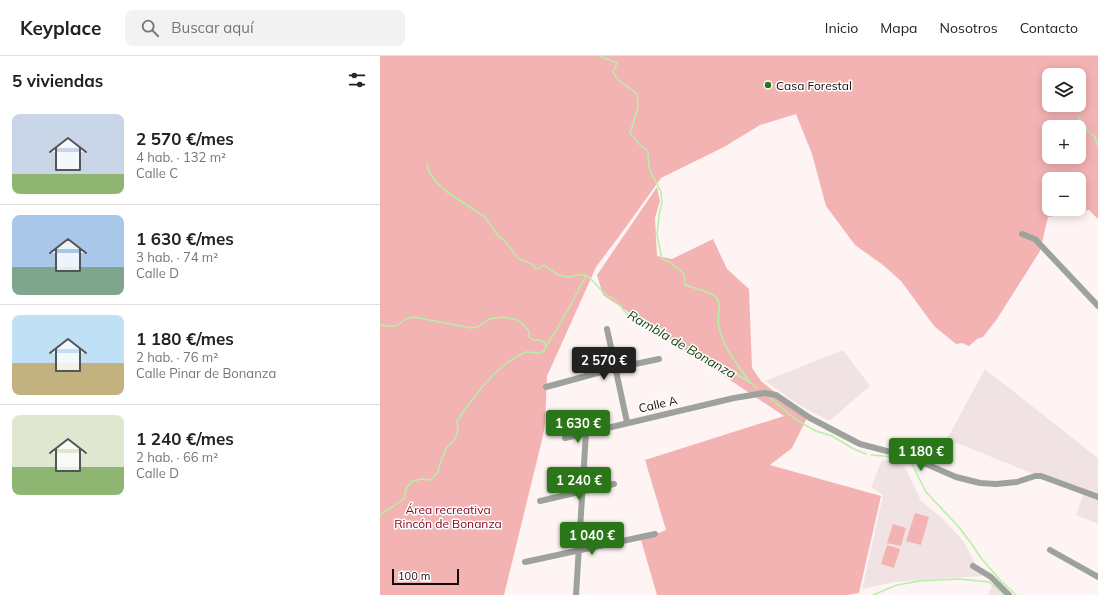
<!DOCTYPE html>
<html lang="es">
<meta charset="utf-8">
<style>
body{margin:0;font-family:Mulish,sans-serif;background:#f2f2f2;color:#222;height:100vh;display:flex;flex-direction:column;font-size:15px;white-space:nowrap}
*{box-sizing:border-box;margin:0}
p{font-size:13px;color:#767676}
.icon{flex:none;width:22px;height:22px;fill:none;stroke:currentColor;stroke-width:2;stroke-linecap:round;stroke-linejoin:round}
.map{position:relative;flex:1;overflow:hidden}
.panel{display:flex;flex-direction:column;background:#fff;width:380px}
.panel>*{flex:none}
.fabs{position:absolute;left:662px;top:12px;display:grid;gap:8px}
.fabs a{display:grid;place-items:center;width:44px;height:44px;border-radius:8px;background:#fff;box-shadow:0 2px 10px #0003;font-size:20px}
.scale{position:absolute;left:12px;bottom:10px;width:67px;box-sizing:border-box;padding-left:4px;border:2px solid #130b0b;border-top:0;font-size:11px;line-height:14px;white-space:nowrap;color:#130b0b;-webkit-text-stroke:3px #fff;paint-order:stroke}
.price{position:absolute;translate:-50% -34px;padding:0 9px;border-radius:4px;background:#2c761a;color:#fff;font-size:13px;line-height:26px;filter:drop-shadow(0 1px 2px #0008)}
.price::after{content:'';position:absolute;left:50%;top:24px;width:12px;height:9px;margin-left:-6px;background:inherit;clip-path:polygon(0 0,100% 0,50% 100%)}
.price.active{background:#222;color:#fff}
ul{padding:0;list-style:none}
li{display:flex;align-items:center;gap:12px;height:100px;padding:0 12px}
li+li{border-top:1px solid #e0e0e0}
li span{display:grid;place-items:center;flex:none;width:112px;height:80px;border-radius:8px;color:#555}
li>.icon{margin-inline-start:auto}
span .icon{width:48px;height:48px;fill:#fffc;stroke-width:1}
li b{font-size:17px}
h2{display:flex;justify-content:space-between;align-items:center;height:48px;padding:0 12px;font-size:17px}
header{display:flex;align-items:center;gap:24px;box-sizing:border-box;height:56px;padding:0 20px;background:#fff;border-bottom:1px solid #e0e0e0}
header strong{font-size:19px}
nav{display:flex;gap:22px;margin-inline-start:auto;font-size:14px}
.search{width:280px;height:36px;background:#f2f2f2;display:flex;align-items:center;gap:10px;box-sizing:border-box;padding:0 14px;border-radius:8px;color:#767676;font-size:15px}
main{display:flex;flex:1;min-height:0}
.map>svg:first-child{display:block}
</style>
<header>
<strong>Keyplace</strong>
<div class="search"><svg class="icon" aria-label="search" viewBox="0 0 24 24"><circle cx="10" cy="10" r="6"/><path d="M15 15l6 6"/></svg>Buscar aquí</div>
<nav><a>Inicio</a><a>Mapa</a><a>Nosotros</a><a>Contacto</a></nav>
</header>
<main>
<section class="panel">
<h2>5 viviendas<svg class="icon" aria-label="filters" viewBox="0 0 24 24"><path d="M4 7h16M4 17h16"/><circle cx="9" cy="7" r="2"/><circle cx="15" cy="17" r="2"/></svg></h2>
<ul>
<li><span style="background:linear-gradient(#c9d6e8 75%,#8fb573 0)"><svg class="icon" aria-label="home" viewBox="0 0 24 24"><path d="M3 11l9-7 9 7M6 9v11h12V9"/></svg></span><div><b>2 570 €/mes</b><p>4 hab. · 132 m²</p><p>Calle C</p></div></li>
<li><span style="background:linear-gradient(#a9c7e8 65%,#7fa58c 0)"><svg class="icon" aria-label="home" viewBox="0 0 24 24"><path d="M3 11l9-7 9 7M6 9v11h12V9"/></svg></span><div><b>1 630 €/mes</b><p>3 hab. · 74 m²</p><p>Calle D</p></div></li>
<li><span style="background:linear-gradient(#bfe0f5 60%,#c2b280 0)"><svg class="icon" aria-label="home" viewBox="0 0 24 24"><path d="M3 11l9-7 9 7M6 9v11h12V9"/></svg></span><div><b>1 180 €/mes</b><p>2 hab. · 76 m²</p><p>Calle Pinar de Bonanza</p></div></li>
<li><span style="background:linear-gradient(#dfe7d0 65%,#8fb573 0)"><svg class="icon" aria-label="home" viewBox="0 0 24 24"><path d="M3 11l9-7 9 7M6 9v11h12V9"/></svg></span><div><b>1 240 €/mes</b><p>2 hab. · 66 m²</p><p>Calle D</p></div></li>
</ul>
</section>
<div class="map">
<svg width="718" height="539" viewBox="0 0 718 539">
<rect width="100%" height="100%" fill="#fff4f4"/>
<g fill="#f1e3e3">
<polygon points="463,294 490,330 449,365 419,349 385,325"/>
<polygon points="605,313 718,402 718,468 696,459 703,438 567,383"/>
<polygon points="502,404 521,407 526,413 541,445 562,462 584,486 602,520 515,526 482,533 503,439 491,431"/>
<polygon points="613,527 613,528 625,539 608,539"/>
</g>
<g fill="#f3b3b3" fill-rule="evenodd">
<path d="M0 0H718V163L709 154 668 161 660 195 617 263 603 281 597 283 589 290 582 287 576 288 554 270 521 225 503 209 475 189 446 150 432 98 416 58 380 69 344 91 281 122 243 175 216 211 177 298 167 320 165 368 162 384 124 539H0ZM669 19H699V49H669ZM669 71H699V101H669ZM669 123H699V153H669Z"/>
<polygon points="277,131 280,145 275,162 277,200 292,203 333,183 347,213 369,233 372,312 381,325 427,362 412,392 390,409 501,440 479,537 467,539 277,539 261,484 286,474 265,404 404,360 223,239 217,219"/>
<polygon points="535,457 549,461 541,489 526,485"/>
<polygon points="513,468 526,472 521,490 507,487"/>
<polygon points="507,489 520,493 514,512 501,508"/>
</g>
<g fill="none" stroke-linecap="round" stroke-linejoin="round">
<g stroke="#b2f2a5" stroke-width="1.5">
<path d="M220 0 237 7 233 16C240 30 247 28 257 38L258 52 250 77 259 88 268 95 269 112 281 136 282 146 279 159 277 179 282 203 290 206 304 218 305 229C313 232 330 235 336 241 343 250 336 260 339 271 344 292 357 309 370 326"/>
<polyline points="698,60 708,75 715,81 718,90"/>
<path d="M47 108 49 116 56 126 67 136 105 161 119 181 123 183 139 203 152 208 155 212 158 213 164 209C170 214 181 222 189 221 194 221 200 217 204 219 213 222 218 232 225 238 228 240 232 242 235 244 244 252 243 259 256 261L295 284 317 295 371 327 377 332"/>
<polyline points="0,268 4,270 16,270 26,263 34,261 91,272 98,271 109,263 122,261 138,264 149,275 149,281 153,284 160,284 164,286 166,290"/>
<polyline points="390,342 414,362 425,369 436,375 452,380 472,392 486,398"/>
<polyline points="491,399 514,401 526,405 532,408 546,436 578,470 591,487 601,502 620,524 636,539"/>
<path d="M0 459 24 443 26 433 32 425 42 423 51 424 58 416 60 408 66 392 75 383 78 375 77 365C92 344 112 314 135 302 138 300 143 297 146 296 153 295 157 300 164 295L166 290 177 273 190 250 206 220"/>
<polyline points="493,539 517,529 540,525 579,523 609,526 625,539"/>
</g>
<g stroke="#9da39c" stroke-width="6">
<polyline points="642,178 655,183 718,250"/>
<polyline points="227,273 247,366"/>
<polyline points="166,331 236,312 279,303"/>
<polyline points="185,382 354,342 385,337 396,339 430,362 480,388 522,399 537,404 576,421 600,427 616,428 637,426 655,420 661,420 718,441"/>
<polyline points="160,445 234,428"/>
<polyline points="670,494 718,521"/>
<polyline points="145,506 275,478"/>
<polyline points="593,510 611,521 629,539"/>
<polyline points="196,539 206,376"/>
</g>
</g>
<circle fill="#2c761a" stroke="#fff" stroke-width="1.5" cx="388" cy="29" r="4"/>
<g text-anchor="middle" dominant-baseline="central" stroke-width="3" stroke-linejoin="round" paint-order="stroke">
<g font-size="12" fill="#130b0b" stroke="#fff" text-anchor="start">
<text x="396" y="29">Casa Forestal</text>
</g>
<g font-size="12" fill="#130b0b" stroke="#fff">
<text transform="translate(278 348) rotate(-13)">Calle A</text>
</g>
<g font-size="12" fill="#840a23" stroke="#fff">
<text x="68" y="453">Área recreativa<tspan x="68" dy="14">Rincón de Bonanza</tspan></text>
</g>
<g font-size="13" font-style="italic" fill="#1d4614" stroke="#fff">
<text transform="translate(302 288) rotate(30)">Rambla de Bonanza</text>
</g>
</g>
</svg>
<div class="fabs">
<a><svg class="icon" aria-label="layers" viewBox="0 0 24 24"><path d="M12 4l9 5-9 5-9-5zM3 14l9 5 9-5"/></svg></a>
<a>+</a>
<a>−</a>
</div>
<div class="scale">100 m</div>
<b class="price active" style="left:224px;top:325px">2 570 €</b>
<b class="price" style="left:198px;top:388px">1 630 €</b>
<b class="price" style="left:541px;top:416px">1 180 €</b>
<b class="price" style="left:199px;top:445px">1 240 €</b>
<b class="price" style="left:212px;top:500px">1 040 €</b>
</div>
</main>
